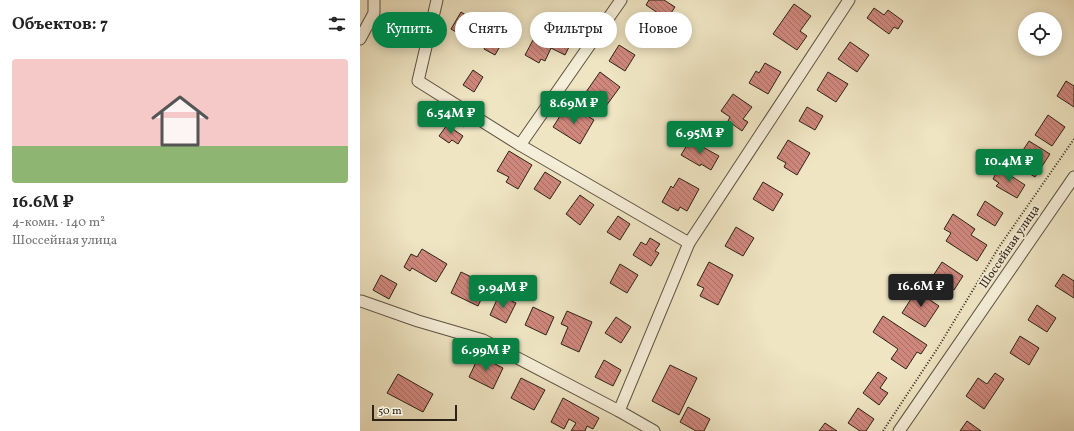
<!DOCTYPE html>
<html lang="ru">
<meta charset="utf-8">
<style>
body{margin:0;font-family:Vollkorn,serif;background:#f6f6f6;color:#222;height:100vh;display:flex;flex-direction:column;font-size:15px;white-space:nowrap}
*{box-sizing:border-box;margin:0}
p{font-size:13px;color:#767676}
.icon{flex:none;width:22px;height:22px;fill:none;stroke:currentColor;stroke-width:2;stroke-linecap:round;stroke-linejoin:round}
.map{position:relative;flex:1;overflow:hidden}
.sheet{display:flex;flex-direction:column;background:#fff;width:360px}
.sheet>*{flex:none}
.guide{position:absolute;left:12px;top:12px;width:380px;height:36px;display:flex;gap:8px}
.fabs{position:absolute;left:658px;top:12px;display:grid;gap:8px}
.fabs a{display:grid;place-items:center;width:44px;height:44px;border-radius:50%;background:#fff;box-shadow:0 2px 10px #0003;font-size:20px}
.scale{position:absolute;left:12px;bottom:10px;width:85px;box-sizing:border-box;padding-left:4px;border:2px solid #2c2216;border-top:0;font-size:11px;line-height:14px;white-space:nowrap;color:#2c2216;-webkit-text-stroke:3px #f5eed8;paint-order:stroke}
.price{position:absolute;translate:-50% -34px;padding:0 9px;border-radius:4px;background:#0b8043;color:#fff;font-size:13px;line-height:26px;filter:drop-shadow(0 1px 2px #0008)}
.price::after{content:'';position:absolute;left:50%;top:24px;width:12px;height:9px;margin-left:-6px;background:inherit;clip-path:polygon(0 0,100% 0,50% 100%)}
.price.current{background:#222;color:#fff}
ul{padding:0;list-style:none}
li{display:grid;align-content:center;gap:8px;height:212px;padding:0 12px}
li span{display:grid;place-items:center;height:124px;border-radius:4px;color:#555}
li>.icon{margin-inline-start:auto}
span .icon{width:72px;height:72px;fill:#fffc;stroke-width:1}
li b{font-size:17px}
h2{display:flex;justify-content:space-between;align-items:center;height:48px;padding:0 12px;font-size:17px}
.tag{padding:0 14px;border-radius:18px;background:#fff;box-shadow:0 2px 10px #0003;font-size:14px;line-height:36px}
.tag.current{background:#0b8043;color:#fff}
main{display:flex;flex:1;min-height:0}
.map>svg:first-child{display:block}
</style>
<main>
<section class="sheet">
<h2>Объектов: 7<svg class="icon" aria-label="filters" viewBox="0 0 24 24"><path d="M4 7h16M4 17h16"/><circle cx="9" cy="7" r="2"/><circle cx="15" cy="17" r="2"/></svg></h2>
<ul>
<li><span style="background:linear-gradient(#f6c9c9 70%,#8fb573 0)"><svg class="icon" aria-label="home" viewBox="0 0 24 24"><path d="M3 11l9-7 9 7M6 9v11h12V9"/></svg></span><div><b>16.6M ₽</b><p>4-комн. · 140 m²</p><p>Шоссейная улица</p></div></li>
</ul>
</section>
<div class="map">
<svg width="714" height="431" viewBox="0 0 714 431">
<defs>
<pattern id="building-back-hatch" width="6" height="6" patternUnits="userSpaceOnUse"><rect width="6" height="6" fill="#d0887d"/><path d="M-1 5l2 2M0 0l6 6M5-1l2 2" fill="none" stroke="#a96f65"/></pattern>
</defs>
<rect width="100%" height="100%" fill="#efe5c3"/>
<filter id="stains"><feTurbulence type="fractalNoise" baseFrequency=".005" numOctaves="4"/><feColorMatrix values="0 0 0 0 .2 0 0 0 0 .09 0 0 0 0 .02 0 0 0 .5 -.17"/></filter>
<radialGradient id="worn" r=".72"><stop offset=".6" stop-color="#630" stop-opacity="0"/><stop offset="1" stop-color="#630" stop-opacity=".3"/></radialGradient>
<g fill="url(#building-back-hatch)" stroke="#2c2216">
<polygon points="289,0 304,0 315,7 307,19 286,5"/>
<polygon points="434,4 451,16 440,31 447,36 437,50 413,34"/>
<polygon points="514,8 524,15 528,10 543,21 538,29 534,27 529,34 507,18"/>
<polygon points="101,12 115,21 105,37 91,29"/>
<polygon points="213,15 228,23 218,39 204,30"/>
<polygon points="180,27 211,43 205,55 191,48 185,61 181,59 179,63 165,55"/>
<polygon points="136,28 147,34 135,55 124,49 127,43 122,41 126,33 132,36"/>
<polygon points="490,42 509,55 497,72 478,59"/>
<polygon points="259,45 275,55 265,71 249,61"/>
<polygon points="405,63 421,72 408,94 389,83 396,71 399,73"/>
<polygon points="113,70 123,77 114,92 103,85"/>
<polygon points="240,72 260,87 246,106 226,92"/>
<polygon points="468,72 488,84 476,102 457,90"/>
<polygon points="706,81 714,86 714,107 697,96"/>
<polygon points="373,94 392,107 383,119 388,122 382,131 368,121 370,117 361,111"/>
<polygon points="212,106 234,120 220,144 193,127 202,113 207,115"/>
<polygon points="447,107 463,116 455,130 439,121"/>
<polygon points="96,108 110,117 104,127 89,118"/>
<polygon points="688,115 705,127 692,146 675,135"/>
<polygon points="87,125 103,136 98,144 92,140 89,143 79,136"/>
<polygon points="330,140 359,156 351,170 341,164 340,166 321,155"/>
<polygon points="428,140 450,153 437,175 424,167 426,163 417,158"/>
<polygon points="669,141 690,154 675,177 654,164"/>
<polygon points="149,151 172,165 158,189 146,182 149,177 137,171"/>
<polygon points="639,168 665,185 657,198 636,186 639,183 633,179"/>
<polygon points="185,172 201,182 190,199 174,189"/>
<polygon points="319,178 339,189 327,211 320,207 318,211 302,202 311,186 313,188"/>
<polygon points="403,182 423,194 413,211 393,199"/>
<polygon points="220,195 234,205 220,225 206,214"/>
<polygon points="625,201 643,213 635,226 617,215"/>
<polygon points="593,214 615,229 611,235 627,245 617,261 586,241 591,233 584,229"/>
<polygon points="258,216 270,224 260,240 247,232"/>
<polygon points="376,227 394,238 383,256 365,246"/>
<polygon points="290,238 300,244 295,251 299,253 291,266 273,255 281,242 286,245"/>
<polygon points="62,249 87,264 76,282 52,268 50,271 44,267 51,254 57,257"/>
<polygon points="349,262 373,275 358,305 340,296 344,288 337,285"/>
<polygon points="582,262 603,276 594,290 573,276"/>
<polygon points="260,264 278,275 267,293 250,283"/>
<polygon points="101,272 128,285 118,306 91,293"/>
<polygon points="703,274 714,281 714,298 695,286"/>
<polygon points="21,275 37,284 29,299 13,290"/>
<polygon points="558,288 569,295 567,298 579,306 565,327 542,313"/>
<polygon points="139,295 156,303 146,323 130,315"/>
<polygon points="677,305 696,318 687,332 668,320"/>
<polygon points="173,307 194,317 186,335 165,325"/>
<polygon points="207,311 232,322 219,352 201,344 208,327 201,324"/>
<polygon points="523,316 567,345 561,354 557,352 546,369 531,359 538,349 513,332"/>
<polygon points="256,317 271,327 261,343 245,333"/>
<polygon points="660,336 679,348 669,365 650,353"/>
<polygon points="119,356 143,368 133,389 109,377"/>
<polygon points="244,360 261,370 253,386 235,377"/>
<polygon points="310,365 337,378 319,415 292,401"/>
<polygon points="518,372 527,378 520,388 528,393 519,405 503,393"/>
<polygon points="635,373 644,379 624,409 606,396 618,378 627,384"/>
<polygon points="38,374 73,394 63,412 27,393"/>
<polygon points="161,378 185,390 174,410 151,398"/>
<polygon points="203,398 239,418 233,429 227,426 225,431 211,431 216,423 209,419 204,429 191,422"/>
<polygon points="328,407 350,419 344,431 336,431 320,422"/>
<polygon points="498,408 514,419 506,431 500,431 488,423"/>
<polygon points="607,421 621,431 600,431"/>
<polygon points="465,423 477,431 459,431"/>
</g>
<g fill="none" stroke-linecap="round" stroke-linejoin="round">
<defs>
<g id="minor">
<polyline points="77,0 58,81 160,145 329,243"/>
<polyline points="0,39 14,13 14,0"/>
<polyline points="160,145 261,0"/>
<polyline points="1,301 58,321 123,340 259,411 294,431"/>
<polyline points="259,411 329,243 489,0"/>
<polyline points="539,431 714,177"/>
</g>
</defs>
<use href="#minor" stroke="#5d5341" stroke-width="13"/>
<polyline stroke="#2c2216" stroke-width="2" stroke-dasharray="1 2" stroke-linecap="butt" points="523,431 579,346 639,247 714,139"/>
<use href="#minor" stroke="#f5eed8" stroke-width="11"/>
</g>
<g text-anchor="middle" dominant-baseline="central" stroke-width="4" stroke-linejoin="round" paint-order="stroke">
<g font-size="12" fill="#2c2216" stroke="#f5eed8">
<text transform="translate(650 247) rotate(-56)">Шоссейная улица</text>
</g>
</g>
<rect width="100%" height="100%" filter="url(#stains)"/>
<rect width="100%" height="100%" fill="url(#worn)"/>
</svg>
<div class="fabs">
<a><svg class="icon" aria-label="locate" viewBox="0 0 24 24"><circle cx="12" cy="12" r="6"/><path d="M12 2v4M12 18v4M2 12h4M18 12h4"/></svg></a>
</div>
<div class="scale">50 m</div>
<b class="price" style="left:214px;top:125px">8.69M ₽</b>
<b class="price" style="left:91px;top:135px">6.54M ₽</b>
<b class="price" style="left:340px;top:155px">6.95M ₽</b>
<b class="price" style="left:649px;top:183px">10.4M ₽</b>
<b class="price current" style="left:561px;top:308px">16.6M ₽</b>
<b class="price" style="left:143px;top:309px">9.94M ₽</b>
<b class="price" style="left:126px;top:372px">6.99M ₽</b>
<div class="guide">
<a class="tag current">Купить</a>
<a class="tag">Снять</a>
<a class="tag">Фильтры</a>
<a class="tag">Новое</a>
</div>
</div>
</main>
